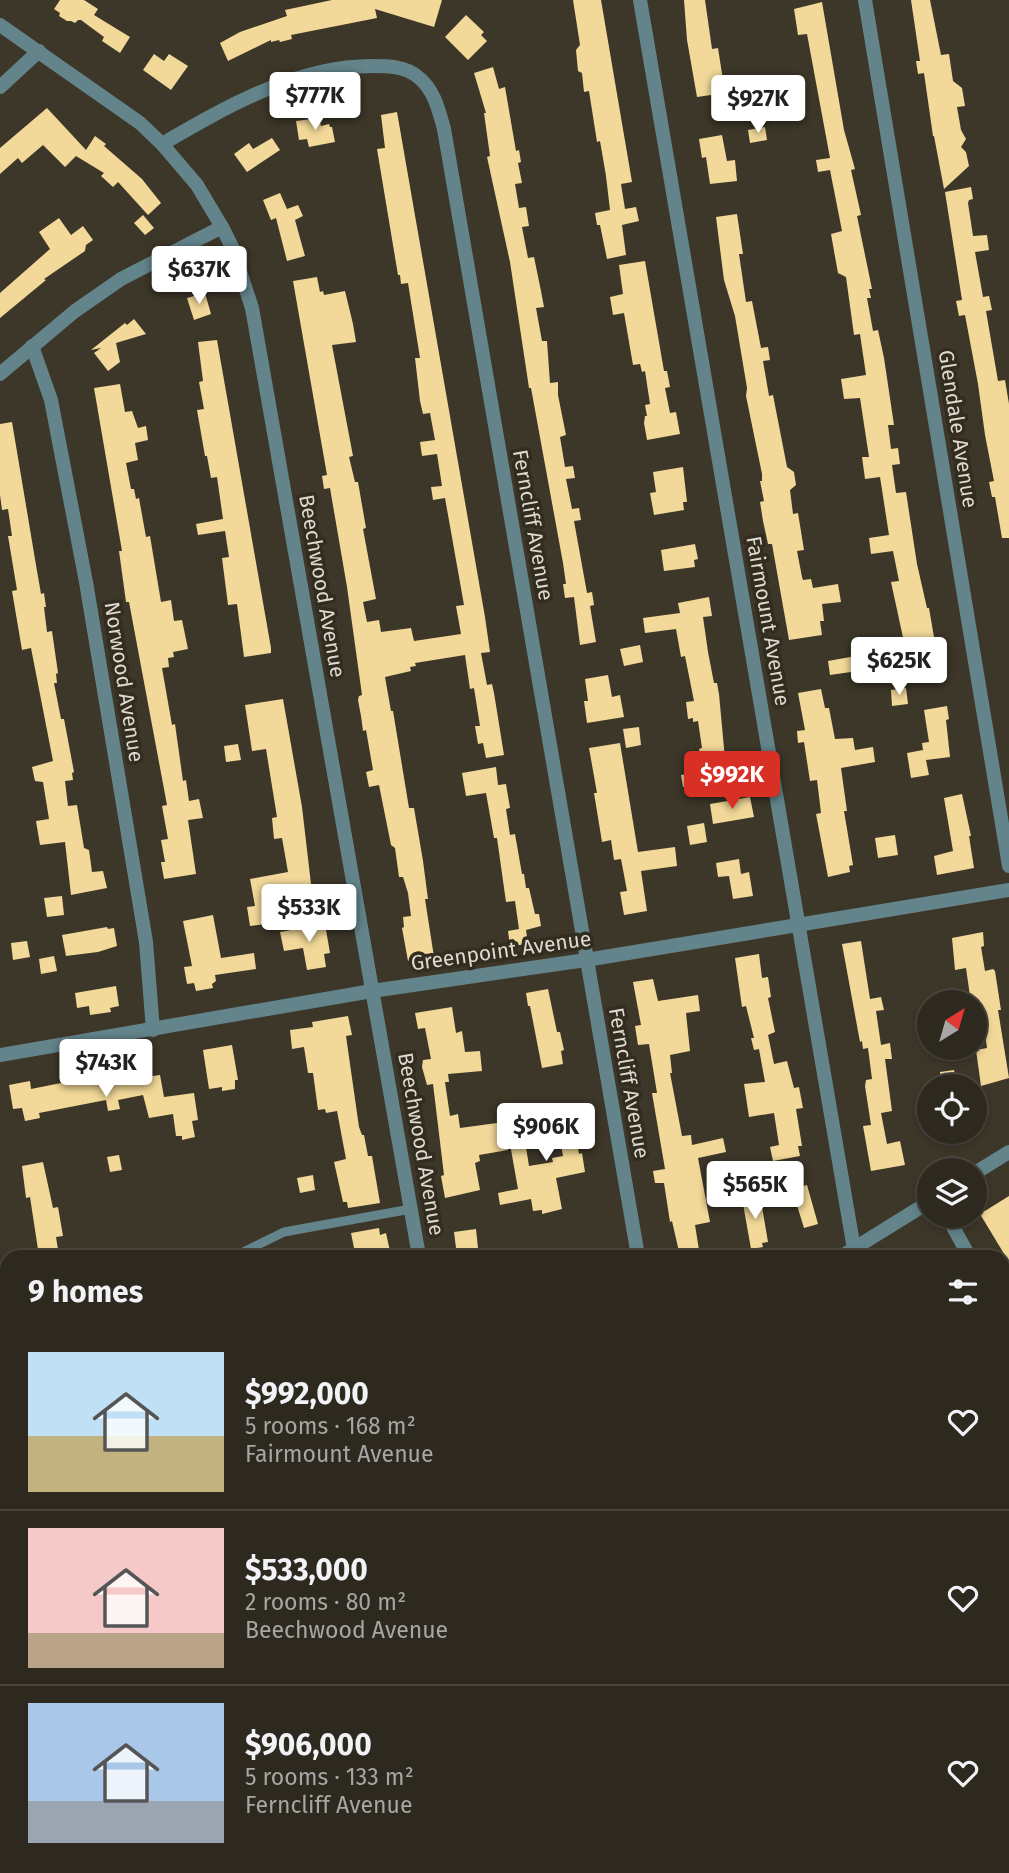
<!DOCTYPE html>
<meta charset="utf-8">
<style>
body{margin:0;font-family:"Fira Sans",sans-serif;background:#3a352c;color:#f1f3f6;height:100vh;display:flex;flex-direction:column;font-size:26px;white-space:nowrap}
*{box-sizing:border-box;margin:0}
p{font-size:23px;color:#a7a6a4}
.icon{flex:none;width:38px;height:38px;fill:none;stroke:currentColor;stroke-width:2;stroke-linecap:round;stroke-linejoin:round}
.map{position:relative;flex:1;overflow:hidden}
.drawer{position:absolute;left:0px;top:1250px;width:1010px;height:625px;display:flex;flex-direction:column;background:#2e291f;border-radius:21px 21px 0 0;box-shadow:0 4px 10px #0003,0 0 0 2px #49453d}
.drawer>*{flex:none}
.needle{width:46px;rotate:37deg}
.tools{position:absolute;left:917px;top:990px;display:grid;gap:14px}
.tools a{display:grid;place-items:center;width:70px;height:70px;border-radius:50%;background:#2e291f;box-shadow:0 4px 10px #0003,0 0 0 2px #49453d;font-size:35px}
.price{position:absolute;translate:-50% -60px;padding:0 16px;border-radius:7px;background:#fff;color:#222;font-size:23px;line-height:46px;filter:drop-shadow(0 2px 4px #0008)}
.price::after{content:'';position:absolute;left:50%;top:42px;width:21px;height:16px;margin-left:-10px;background:inherit;clip-path:polygon(0 0,100% 0,50% 100%)}
.price.on{background:#d93025;color:#fff}
ul{padding:0;list-style:none}
li{display:flex;align-items:center;gap:21px;height:175px;padding:0 28px}
li+li{border-top:2px solid #49453d}
li span{display:grid;place-items:center;flex:none;width:196px;height:140px;border-radius:0px;color:#555}
li>.icon{margin-inline-start:auto}
span .icon{width:84px;height:84px;fill:#fffc;stroke-width:1}
li b{font-size:30px}
h2{display:flex;justify-content:space-between;align-items:center;height:84px;padding:0 28px;font-size:30px}
.map>svg:first-child{display:block}
</style>
<div class="map">
<svg width="1009" height="1873" viewBox="0 0 1009 1873">
<rect width="100%" height="100%" fill="#3d3729"/>
<g fill="#f3d999">
<polygon points="60,0 84,0 98,9 94,15 130,37 120,53 102,41 104,37 81,20 78,20 75,23 71,21 67,21 59,16 60,13 54,9"/>
<polygon points="332,0 442,0 434,27 375,9 377,18 291,35 292,39 280,42 279,40 271,42 271,40 228,61 220,43 240,32 287,16 285,10"/>
<polygon points="573,0 601,0 632,182 621,184 625,209 636,207 639,221 622,225 626,255 607,259 600,225 597,225 595,213 610,210 606,176 600,141 597,142 589,91 584,92 582,73 578,71 576,50 580,45"/>
<polygon points="684,0 705,0 712,49 718,48 725,93 697,97 687,40"/>
<polygon points="911,0 930,0 941,55 949,54 953,81 962,88 965,106 957,107 961,130 966,139 961,147 966,152 969,166 944,189 934,136 933,136 924,73 918,74 916,61 920,61"/>
<polygon points="822,2 844,130 855,169 851,170 861,215 857,216 872,289 869,289 871,298 867,298 873,331 878,330 884,358 894,425 888,425 891,449 898,448 900,464 892,465 896,493 906,492 917,564 927,608 929,608 935,643 931,643 936,675 912,679 891,582 899,581 893,551 871,554 869,538 889,535 880,477 865,479 862,457 869,457 860,398 844,399 841,379 866,375 860,334 854,335 846,277 838,273 834,251 831,234 842,231 830,170 818,172 816,160 830,158 807,34 798,35 794,9"/>
<polygon points="466,15 484,32 481,35 487,41 468,60 445,37"/>
<polygon points="154,54 164,61 169,54 188,66 171,90 143,70"/>
<polygon points="493,67 499,89 505,87 516,151 519,150 521,162 518,163 522,183 515,184 519,208 526,207 529,226 522,227 528,258 534,257 541,291 544,307 536,308 542,341 547,341 550,383 558,382 558,395 566,435 560,437 565,467 573,466 575,478 566,479 572,509 579,508 581,520 574,521 587,593 592,592 594,605 590,606 596,642 580,645 574,597 565,598 563,584 566,584 563,563 531,388 529,388 510,262 487,157 490,156 484,113 486,113 474,73"/>
<polygon points="47,108 86,150 95,136 106,144 104,146 142,179 161,203 148,215 118,182 113,187 101,176 104,173 76,156 65,167 43,145 22,163 18,158 0,174 0,148"/>
<polygon points="397,112 485,617 490,652 481,653 487,685 492,684 494,693 504,755 486,758 483,743 478,744 475,726 480,726 474,688 470,689 465,655 415,663 416,666 410,667 411,671 385,677 391,711 393,711 409,808 414,808 423,861 428,899 425,899 434,957 408,961 402,928 404,927 403,917 411,916 408,893 403,877 399,877 395,848 391,845 379,785 369,787 366,772 373,770 366,730 363,731 361,716 358,700 359,696 362,695 347,587 330,488 324,489 322,476 327,475 293,281 317,277 320,292 323,291 324,295 345,291 353,324 356,342 332,345 353,456 349,457 355,482 358,482 366,528 363,529 376,599 363,602 367,622 379,620 381,632 411,628 414,641 461,634 456,606 464,605 445,498 433,500 431,487 442,486 437,454 422,456 420,442 435,440 430,413 423,414 420,401 415,358 420,358 408,283 401,284 400,275 398,275 377,149 385,148 381,115"/>
<polygon points="319,118 321,126 329,124 330,127 332,127 335,142 309,147 307,139 299,140 296,121"/>
<polygon points="765,127 767,140 750,143 748,130"/>
<polygon points="722,135 727,161 735,160 737,181 710,184 706,157 702,158 699,139"/>
<polygon points="272,138 280,150 247,172 234,154 249,143 253,149"/>
<polygon points="971,187 973,199 969,200 968,203 973,236 987,235 989,250 975,252 983,297 989,296 992,310 986,311 998,381 1005,380 1009,404 1009,538 1002,538 995,497 992,497 989,482 994,481 985,435 978,384 965,315 959,316 956,301 962,300 945,192"/>
<polygon points="280,193 287,209 298,205 303,216 295,220 305,256 287,261 276,218 271,220 263,200"/>
<polygon points="737,214 743,254 739,254 746,302 752,301 761,348 768,347 770,360 763,361 769,396 773,395 787,467 794,472 796,485 790,490 793,514 798,513 804,550 797,551 802,577 803,580 811,579 813,588 838,584 841,602 822,604 824,621 820,621 822,635 789,640 772,544 768,544 763,521 760,502 764,501 760,481 762,481 762,474 746,396 747,388 735,316 724,280 716,217"/>
<polygon points="143,215 154,228 145,235 134,223"/>
<polygon points="59,218 71,235 83,226 93,240 86,245 85,251 44,279 46,280 0,318 0,293 50,249 39,232"/>
<polygon points="645,261 664,371 667,371 670,387 665,388 670,413 676,412 680,434 647,440 644,423 645,416 647,416 645,405 650,404 645,371 642,372 640,364 633,365 624,313 613,315 610,297 623,294 619,265"/>
<polygon points="205,293 211,314 194,320 187,298"/>
<polygon points="134,319 146,334 116,343 120,362 108,371 94,353 101,348 91,350 125,323 127,325"/>
<polygon points="217,340 271,648 271,653 244,657 237,604 228,605 222,558 229,557 225,531 198,535 196,524 223,519 217,477 211,478 207,456 205,456 197,410 204,409 199,382 203,381 198,342"/>
<polygon points="120,384 125,412 132,411 138,428 146,426 148,440 135,443 138,460 126,463 131,489 134,489 136,499 139,498 146,537 150,536 161,602 171,600 174,621 182,620 188,649 173,652 174,657 168,658 169,667 162,668 172,725 175,724 183,781 186,780 189,801 199,799 203,818 188,820 196,874 164,879 161,862 165,862 161,840 168,839 162,806 167,805 129,602 126,602 119,551 122,551 94,388"/>
<polygon points="12,422 36,565 41,594 44,593 46,607 44,607 47,632 52,631 58,673 56,674 57,683 54,683 61,719 64,719 74,772 72,773 73,780 65,781 68,806 77,805 84,848 89,850 92,872 103,871 107,888 71,895 65,842 40,845 36,821 49,819 43,782 35,781 32,767 53,761 31,648 22,650 12,591 17,590 8,536 12,536 8,509 2,510 0,495 0,424"/>
<polygon points="683,467 687,502 683,502 684,510 654,515 650,493 656,492 653,472"/>
<polygon points="695,544 698,559 694,560 695,567 664,571 661,550"/>
<polygon points="709,597 712,616 703,617 708,652 714,683 717,683 719,694 725,759 704,763 708,791 691,794 690,786 683,787 681,775 687,774 685,765 702,762 699,749 702,748 698,721 693,722 693,718 688,719 686,702 694,701 685,656 681,657 676,629 645,633 643,618 680,613 678,603"/>
<polygon points="640,645 643,662 624,666 620,649"/>
<polygon points="856,656 858,671 830,675 828,661"/>
<polygon points="608,675 612,697 620,695 624,717 587,723 584,701 588,701 585,679"/>
<polygon points="906,688 908,704 892,706 891,690"/>
<polygon points="821,689 825,708 829,708 835,739 853,738 855,750 873,747 875,762 841,768 847,811 844,811 853,865 849,866 850,872 828,877 816,814 821,813 817,780 810,781 804,742 798,743 797,731 805,730 798,693"/>
<polygon points="283,699 302,807 311,884 292,888 293,891 279,894 283,922 250,926 247,907 255,906 250,879 288,872 282,838 274,839 272,818 277,817 266,749 252,751 245,705"/>
<polygon points="947,706 949,719 946,720 950,757 926,760 929,775 911,778 907,753 923,750 922,743 929,742 924,710"/>
<polygon points="639,727 641,745 626,748 623,729"/>
<polygon points="620,743 638,852 675,847 677,866 641,871 647,911 624,915 620,892 627,891 621,859 614,860 611,840 602,842 594,793 597,793 589,748"/>
<polygon points="238,744 241,760 226,762 224,746"/>
<polygon points="496,767 498,785 506,784 510,808 506,809 510,835 515,834 522,874 524,874 526,888 529,888 535,914 539,914 541,926 526,930 528,944 510,946 508,931 519,929 515,901 506,902 497,838 494,838 486,793 466,796 462,773"/>
<polygon points="962,794 971,836 969,836 974,868 937,875 934,856 953,851 944,798"/>
<polygon points="750,797 754,817 713,824 710,804"/>
<polygon points="704,823 707,842 690,845 687,826"/>
<polygon points="895,835 898,855 878,858 875,838"/>
<polygon points="739,859 741,874 749,872 753,896 733,899 729,876 718,877 716,863"/>
<polygon points="62,896 64,915 47,917 44,898"/>
<polygon points="213,915 221,958 254,953 256,969 215,975 216,981 212,984 213,988 196,991 194,983 187,984 184,967 192,966 183,921"/>
<polygon points="325,924 330,953 324,954 326,967 307,970 303,948 284,951 280,932"/>
<polygon points="107,927 108,929 114,928 117,946 98,952 66,956 62,935"/>
<polygon points="983,932 984,946 981,947 985,971 993,969 995,971 1001,1010 998,1010 1009,1078 981,1086 976,1050 987,1048 983,1019 975,1021 975,1003 971,1003 966,968 955,970 952,938"/>
<polygon points="27,941 30,957 13,960 11,943"/>
<polygon points="861,941 870,999 881,997 884,1010 876,1011 881,1045 890,1043 892,1059 885,1059 892,1111 881,1113 887,1144 900,1141 905,1165 871,1171 863,1126 871,1125 865,1086 866,1080 872,1079 868,1048 863,1049 862,1041 860,1042 842,944"/>
<polygon points="759,954 762,978 768,977 771,997 768,998 775,1032 768,1035 774,1064 787,1061 794,1088 799,1087 803,1108 796,1109 802,1146 798,1146 800,1156 773,1161 770,1147 779,1145 774,1113 749,1117 744,1084 765,1082 759,1049 754,1050 751,1038 754,1038 746,1006 742,1007 735,958"/>
<polygon points="54,956 57,971 41,974 39,959"/>
<polygon points="653,979 658,1001 698,995 700,1011 686,1013 690,1051 670,1055 672,1073 670,1073 682,1136 691,1135 692,1145 723,1138 726,1152 698,1158 710,1222 695,1225 700,1256 680,1256 672,1221 670,1222 664,1183 655,1183 653,1171 665,1169 652,1093 657,1093 649,1044 638,1045 635,1026 641,1025 633,982"/>
<polygon points="116,986 119,1006 110,1008 111,1012 90,1015 89,1006 77,1008 75,993"/>
<polygon points="548,989 557,1032 560,1032 564,1050 561,1051 563,1064 542,1068 530,1006 528,1006 526,993"/>
<polygon points="452,1007 456,1033 462,1031 465,1052 480,1051 482,1071 448,1074 449,1082 445,1082 450,1116 458,1114 460,1128 497,1123 499,1137 506,1136 508,1150 479,1155 480,1161 475,1163 480,1190 445,1198 441,1176 444,1175 433,1084 427,1085 422,1067 423,1060 431,1059 425,1028 418,1029 415,1013"/>
<polygon points="348,1016 352,1035 346,1036 359,1127 362,1135 364,1135 368,1156 372,1156 380,1203 348,1208 347,1202 343,1202 334,1162 346,1159 337,1111 326,1113 325,1109 318,1110 313,1073 308,1073 304,1047 292,1049 290,1030 313,1027 312,1022"/>
<polygon points="232,1045 238,1080 235,1080 235,1089 222,1091 222,1087 209,1089 203,1050"/>
<polygon points="954,1070 957,1087 942,1087 940,1072"/>
<polygon points="85,1071 87,1085 160,1075 164,1097 194,1093 198,1120 192,1121 195,1137 182,1140 182,1136 176,1136 173,1114 149,1118 143,1095 118,1100 120,1109 108,1111 106,1100 39,1113 40,1118 25,1121 22,1108 13,1109 9,1085 30,1081 31,1089 61,1083 60,1075"/>
<polygon points="570,1103 579,1154 582,1153 585,1172 556,1178 562,1209 542,1214 542,1210 533,1211 531,1199 500,1205 498,1193 518,1189 510,1144 525,1141 529,1166 553,1162 552,1158 563,1156 558,1128 537,1132 535,1119 540,1118 538,1109"/>
<polygon points="119,1155 122,1170 110,1172 107,1157"/>
<polygon points="43,1162 53,1208 58,1207 63,1236 56,1237 59,1256 39,1256 30,1197 26,1198 22,1166"/>
<polygon points="313,1175 315,1190 300,1193 297,1178"/>
<polygon points="807,1185 818,1224 804,1228 792,1189"/>
<polygon points="760,1195 768,1242 762,1243 763,1247 751,1249 742,1198"/>
<polygon points="1009,1196 1009,1262 980,1214"/>
<polygon points="379,1228 380,1235 386,1233 391,1256 362,1256 361,1252 355,1253 351,1233"/>
<polygon points="476,1229 478,1248 473,1249 475,1256 457,1256 454,1232"/>
</g>
<g fill="none" stroke-linecap="round" stroke-linejoin="round">
<polyline stroke="#63848b" stroke-width="9" points="235,1256 284,1232 411,1209"/>
<g stroke="#63848b" stroke-width="14">
<polyline points="640,0 854,1249"/>
<polyline points="865,0 1009,866"/>
<polyline points="0,25 140,123 162,144 197,185 222,227 232,247 252,308 419,1256"/>
<polyline points="0,87 39,51"/>
<path d="M162 144C226 107 296 66 372 66 388 66 405 66 418 77 434 89 439 111 444 129L638 1256"/>
<polyline points="32,346 51,400 86,582 146,942 153,1030"/>
<polyline points="0,374 75,311 121,279 222,227"/>
<polyline points="0,1055 372,991 586,960 1009,890"/>
<polyline points="947,1216 969,1256"/>
<polyline points="0,1269 7,1307"/>
<polyline points="1003,1315 1009,1326"/>
<polyline points="1003,1624 1009,1635"/>
<polyline points="395,1867 398,1873"/>
<polyline points="778,1867 782,1873"/>
<polyline points="962,1867 965,1873"/>
</g>
<g stroke="#63848b" stroke-width="14">
<polyline points="975,1173 1009,1152"/>
<polyline points="842,1256 929,1202"/>
<polyline points="0,1782 7,1777"/>
</g>
</g>
<g text-anchor="middle" dominant-baseline="central" stroke-width="7" stroke-linejoin="round" paint-order="stroke">
<g font-size="21" fill="#dedad1" stroke="#322d1f">
<text transform="translate(958 429) rotate(81)">Glendale Avenue</text>
<text transform="translate(533 525) rotate(80)">Ferncliff Avenue</text>
<text transform="translate(322 586) rotate(80)">Beechwood Avenue</text>
<text transform="translate(768 621) rotate(80)">Fairmount Avenue</text>
<text transform="translate(124 682) rotate(81)">Norwood Avenue</text>
<text transform="translate(501 951) rotate(-8)">Greenpoint Avenue</text>
<text transform="translate(629 1083) rotate(80)">Ferncliff Avenue</text>
<text transform="translate(421 1144) rotate(80)">Beechwood Avenue</text>
</g>
</g>
</svg>
<div class="tools">
<a><svg class="needle" viewBox="-14 -14 28 28"><path d="M0-13l5 13h-10z" fill="#e53935"/><path d="M0 13l5-13h-10z" fill="#a7a6a4"/></svg></a>
<a><svg class="icon" aria-label="locate" viewBox="0 0 24 24"><circle cx="12" cy="12" r="6"/><path d="M12 2v4M12 18v4M2 12h4M18 12h4"/></svg></a>
<a><svg class="icon" aria-label="layers" viewBox="0 0 24 24"><path d="M12 4l9 5-9 5-9-5zM3 14l9 5 9-5"/></svg></a>
</div>
<b class="price" style="left:315px;top:132px">$777K</b>
<b class="price" style="left:758px;top:135px">$927K</b>
<b class="price" style="left:199px;top:306px">$637K</b>
<b class="price" style="left:899px;top:697px">$625K</b>
<b class="price on" style="left:732px;top:811px">$992K</b>
<b class="price" style="left:309px;top:944px">$533K</b>
<b class="price" style="left:106px;top:1099px">$743K</b>
<b class="price" style="left:546px;top:1163px">$906K</b>
<b class="price" style="left:755px;top:1221px">$565K</b>
<section class="drawer">
<h2>9 homes<svg class="icon" aria-label="filters" viewBox="0 0 24 24"><path d="M4 7h16M4 17h16"/><circle cx="9" cy="7" r="2"/><circle cx="15" cy="17" r="2"/></svg></h2>
<ul>
<li><span style="background:linear-gradient(#bfe0f5 60%,#c2b280 0)"><svg class="icon" aria-label="home" viewBox="0 0 24 24"><path d="M3 11l9-7 9 7M6 9v11h12V9"/></svg></span><div><b>$992,000</b><p>5 rooms · 168 m²</p><p>Fairmount Avenue</p></div><svg class="icon" aria-label="heart" viewBox="0 0 24 24"><path d="M12 20l-8-8c-3-5 5-10 8-4 3-6 11-1 8 4z"/></svg></li>
<li><span style="background:linear-gradient(#f6c9c9 75%,#b9a48a 0)"><svg class="icon" aria-label="home" viewBox="0 0 24 24"><path d="M3 11l9-7 9 7M6 9v11h12V9"/></svg></span><div><b>$533,000</b><p>2 rooms · 80 m²</p><p>Beechwood Avenue</p></div><svg class="icon" aria-label="heart" viewBox="0 0 24 24"><path d="M12 20l-8-8c-3-5 5-10 8-4 3-6 11-1 8 4z"/></svg></li>
<li><span style="background:linear-gradient(#a9c7e8 70%,#9aa5b1 0)"><svg class="icon" aria-label="home" viewBox="0 0 24 24"><path d="M3 11l9-7 9 7M6 9v11h12V9"/></svg></span><div><b>$906,000</b><p>5 rooms · 133 m²</p><p>Ferncliff Avenue</p></div><svg class="icon" aria-label="heart" viewBox="0 0 24 24"><path d="M12 20l-8-8c-3-5 5-10 8-4 3-6 11-1 8 4z"/></svg></li>
</ul>
</section>
</div>
